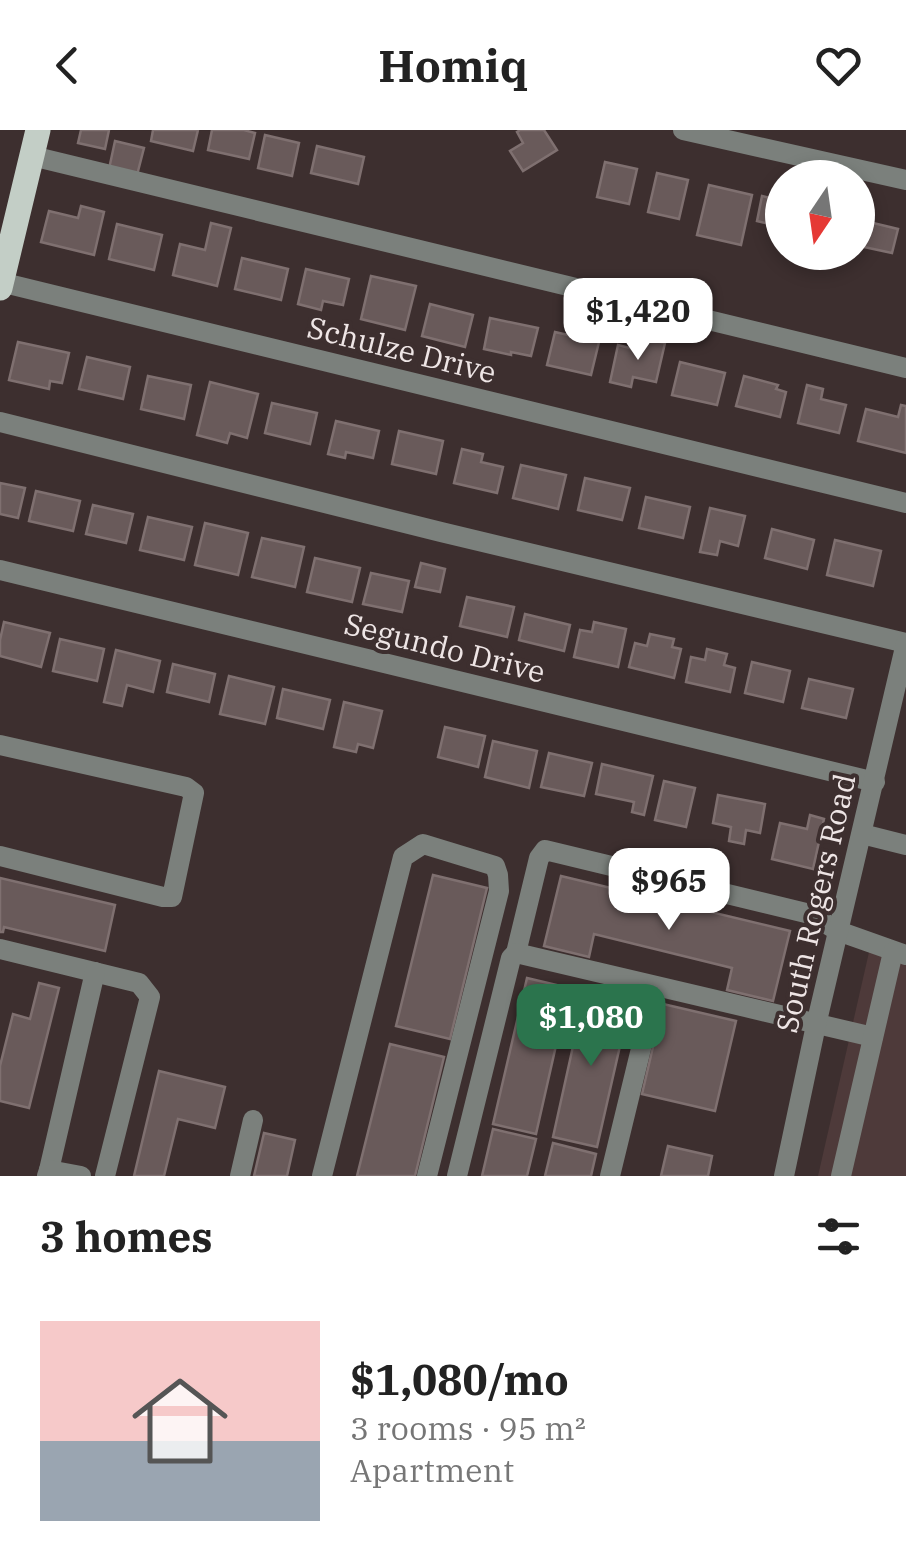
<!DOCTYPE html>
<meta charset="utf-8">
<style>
body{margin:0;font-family:"IBM Plex Serif",serif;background:#f2f2f2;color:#222;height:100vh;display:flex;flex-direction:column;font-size:38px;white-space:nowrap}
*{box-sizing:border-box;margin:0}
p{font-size:32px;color:#767676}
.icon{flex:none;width:55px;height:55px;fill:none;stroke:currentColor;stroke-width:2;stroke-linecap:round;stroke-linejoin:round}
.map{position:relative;height:1046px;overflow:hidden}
.panel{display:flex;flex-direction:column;background:#fff;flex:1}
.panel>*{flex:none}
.needle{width:65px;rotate:193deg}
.fabs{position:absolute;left:765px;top:30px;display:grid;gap:20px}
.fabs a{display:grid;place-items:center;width:110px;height:110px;border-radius:50%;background:#fff;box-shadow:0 5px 15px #0003;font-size:50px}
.price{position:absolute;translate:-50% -85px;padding:0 22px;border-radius:20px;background:#fff;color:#222;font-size:32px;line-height:65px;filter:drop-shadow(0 2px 5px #0008)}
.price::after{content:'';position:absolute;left:50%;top:60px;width:30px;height:22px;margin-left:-15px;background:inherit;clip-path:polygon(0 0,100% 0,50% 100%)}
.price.current{background:#2b744d;color:#fff}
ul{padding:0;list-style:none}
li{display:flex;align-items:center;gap:30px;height:250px;padding:0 40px}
li span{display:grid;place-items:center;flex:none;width:280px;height:200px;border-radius:0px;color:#555}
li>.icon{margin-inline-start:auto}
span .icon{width:120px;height:120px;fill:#fffc;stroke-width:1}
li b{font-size:42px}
h2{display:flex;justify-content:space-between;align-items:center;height:120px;padding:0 40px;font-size:42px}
header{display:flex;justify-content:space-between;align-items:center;height:130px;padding:0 40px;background:#fff;font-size:45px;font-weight:800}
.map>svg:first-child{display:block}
</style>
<header><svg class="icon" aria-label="back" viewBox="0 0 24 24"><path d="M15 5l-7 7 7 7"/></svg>Homiq<svg class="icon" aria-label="heart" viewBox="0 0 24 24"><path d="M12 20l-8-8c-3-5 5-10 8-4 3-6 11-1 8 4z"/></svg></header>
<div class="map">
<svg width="906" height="1046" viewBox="0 0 906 1046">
<rect width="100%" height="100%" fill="#3d2f2f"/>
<polygon fill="#4e3a3a" points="872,809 906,817 906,1046 818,1046"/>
<g fill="#695a5a" stroke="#7f7070" stroke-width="2.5">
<polygon points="81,0 109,0 105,19 78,13"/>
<polygon points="153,0 198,0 193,21 151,11"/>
<polygon points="212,0 244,0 255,3 249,29 208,20"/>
<polygon points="520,0 544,0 557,20 523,41 510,21 523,13 517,2"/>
<polygon points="265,5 299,13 292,46 258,38"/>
<polygon points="115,11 144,18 137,45 109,39"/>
<polygon points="317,16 364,27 358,54 311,43"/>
<polygon points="605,32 637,39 629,74 597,67"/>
<polygon points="657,43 688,50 679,89 648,82"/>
<polygon points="709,55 752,65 741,115 697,105"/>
<polygon points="762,66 782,71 782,97 757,91"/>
<polygon points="81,76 104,82 94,125 41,112 49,81 78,88"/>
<polygon points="869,92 898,99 892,123 864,117"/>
<polygon points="211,93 231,98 217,156 173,145 180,114 205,120"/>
<polygon points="117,94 162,105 154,140 109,129"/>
<polygon points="242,128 288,139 281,170 235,159"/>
<polygon points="306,139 349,149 343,175 323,171 321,180 298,174"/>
<polygon points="371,146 416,156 405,200 361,189"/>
<polygon points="430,174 473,185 465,217 422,206"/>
<polygon points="490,188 538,198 531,226 511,222 511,225 484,219"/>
<polygon points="555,202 599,212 591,245 547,235"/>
<polygon points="641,208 665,213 656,252 633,247 631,257 610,252 618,215 638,220"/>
<polygon points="18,212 69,223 62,253 50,251 49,259 9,250"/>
<polygon points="87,227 130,237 123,269 79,259"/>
<polygon points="680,232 725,243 717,275 672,265"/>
<polygon points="148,246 191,255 184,289 141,279"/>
<polygon points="744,246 778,255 776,259 786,262 780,287 736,276"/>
<polygon points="210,252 258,264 247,308 230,303 227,313 197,305"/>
<polygon points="807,255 823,259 821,269 846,275 839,303 798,293"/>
<polygon points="272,273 317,283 310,314 265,303"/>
<polygon points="901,275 906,276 906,323 858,311 866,279 898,287"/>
<polygon points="336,291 379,301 373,328 346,322 345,328 328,324"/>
<polygon points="399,301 443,311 436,344 392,334"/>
<polygon points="462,319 483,324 481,332 503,337 497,363 454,353"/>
<polygon points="521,335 566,345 558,379 513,368"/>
<polygon points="585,348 630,358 622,390 578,380"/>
<polygon points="0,353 25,358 18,388 0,384"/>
<polygon points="36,361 80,371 73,401 29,391"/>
<polygon points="646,367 690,377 683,408 639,398"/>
<polygon points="93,375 133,384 126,413 86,404"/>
<polygon points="710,378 745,386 738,416 720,411 717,425 700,422"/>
<polygon points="148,387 192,397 184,430 140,420"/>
<polygon points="205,393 248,403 238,445 195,435"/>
<polygon points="772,399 814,410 807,439 765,428"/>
<polygon points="262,408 304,417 295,457 252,447"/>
<polygon points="835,410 881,421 873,456 827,445"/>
<polygon points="315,428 360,438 352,472 307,462"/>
<polygon points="421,433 445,439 440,462 415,457"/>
<polygon points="371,443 409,451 402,482 363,474"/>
<polygon points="467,467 514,477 507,507 460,496"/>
<polygon points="525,484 570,495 564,521 519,510"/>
<polygon points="4,492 50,503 41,537 0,526 0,510"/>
<polygon points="594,492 626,499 618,537 574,527 580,500 592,502"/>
<polygon points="650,504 674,509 672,517 681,519 674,548 629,537 635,513 647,516"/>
<polygon points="60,509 104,519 97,551 53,541"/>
<polygon points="707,519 727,524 724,535 735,538 730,562 686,552 691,527 705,530"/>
<polygon points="116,520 160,531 153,562 127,555 122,576 104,572"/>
<polygon points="752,532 790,541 783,572 745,563"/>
<polygon points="173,534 215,544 209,572 167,562"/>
<polygon points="229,546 274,557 265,594 220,584"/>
<polygon points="809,549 853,559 846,588 802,578"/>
<polygon points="283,559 330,570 323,599 277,588"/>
<polygon points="344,572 382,581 373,618 358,614 356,622 334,617"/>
<polygon points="445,597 485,606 478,637 438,627"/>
<polygon points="493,611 537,621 529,658 485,647"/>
<polygon points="549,623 592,633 584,666 541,657"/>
<polygon points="602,634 653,646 644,685 632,682 634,672 596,664"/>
<polygon points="664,651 695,658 686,697 655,690"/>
<polygon points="718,665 765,674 760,703 746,700 744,714 729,711 731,697 713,693"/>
<polygon points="810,685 824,689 813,739 772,729 780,693 807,699"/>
<polygon points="433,745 487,758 450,909 396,896"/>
<polygon points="561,746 790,801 773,871 727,860 732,838 594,804 589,827 544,816"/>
<polygon points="0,748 115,775 105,821 4,797 3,802 0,802"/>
<polygon points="527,848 569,858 536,1004 493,994"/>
<polygon points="39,853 59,858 29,978 0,971 0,936 13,884 30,889"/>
<polygon points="585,862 630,872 597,1017 553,1007"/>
<polygon points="663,874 736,891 715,981 642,964"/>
<polygon points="390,914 444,927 415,1046 357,1046"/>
<polygon points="159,941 225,957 215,998 178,989 164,1046 134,1046"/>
<polygon points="493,999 536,1009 527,1046 482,1046"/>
<polygon points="264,1003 295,1010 287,1046 254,1046"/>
<polygon points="553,1013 596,1024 591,1046 545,1046"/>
<polygon points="668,1016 712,1026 708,1046 661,1046"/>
</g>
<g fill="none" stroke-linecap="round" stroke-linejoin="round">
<g stroke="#7b807c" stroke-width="20">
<polyline points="683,0 906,50"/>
<polyline points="32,26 906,238"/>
<polyline points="0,152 906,373"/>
<polyline points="0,292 441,402 906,513"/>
<polyline points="0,440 875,652"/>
<polyline points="0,615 186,657 194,663 172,767 163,767 0,726"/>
<polyline points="862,704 906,715"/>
<polyline points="0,819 139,853 150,867 105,1046"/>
<polyline points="516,823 539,728 545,720 810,784 838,801 906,825"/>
<polyline points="49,1040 95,842"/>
<polyline points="47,1046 49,1040 81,1046"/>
<polyline points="240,1046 253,990"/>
<polyline points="322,1046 403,727 423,714 495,736 498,745 499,761 427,1046"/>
<polyline points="457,1046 511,828 516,823 873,907"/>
<polyline points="610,1046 656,857"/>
<polyline points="784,1046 816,895 906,513"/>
<polyline points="841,1046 893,822"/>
</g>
<polyline stroke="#c3cec6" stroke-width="25" points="0,158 38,0"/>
</g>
<g text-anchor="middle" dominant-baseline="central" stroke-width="8" stroke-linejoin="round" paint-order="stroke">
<g font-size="30" fill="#eee5e5" stroke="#3d2f2f">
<text transform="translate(402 219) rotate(14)">Schulze Drive</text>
<text transform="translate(445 517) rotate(14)">Segundo Drive</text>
<text transform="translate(815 773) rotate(-77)">South Rogers Road</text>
</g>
</g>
</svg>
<div class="fabs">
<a><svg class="needle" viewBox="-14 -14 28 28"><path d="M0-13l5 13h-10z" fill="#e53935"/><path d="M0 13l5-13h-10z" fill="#767676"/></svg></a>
</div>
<b class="price" style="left:638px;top:233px">$1,420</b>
<b class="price" style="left:669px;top:803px">$965</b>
<b class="price current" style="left:591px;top:939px">$1,080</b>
</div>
<section class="panel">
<h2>3 homes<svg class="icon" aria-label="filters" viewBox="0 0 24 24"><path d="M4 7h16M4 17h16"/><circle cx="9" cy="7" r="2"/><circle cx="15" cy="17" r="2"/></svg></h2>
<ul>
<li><span style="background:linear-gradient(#f6c9c9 60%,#9aa5b1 0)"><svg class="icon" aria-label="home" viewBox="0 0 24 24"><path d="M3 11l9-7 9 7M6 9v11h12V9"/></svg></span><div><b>$1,080/mo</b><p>3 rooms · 95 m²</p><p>Apartment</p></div></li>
</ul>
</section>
